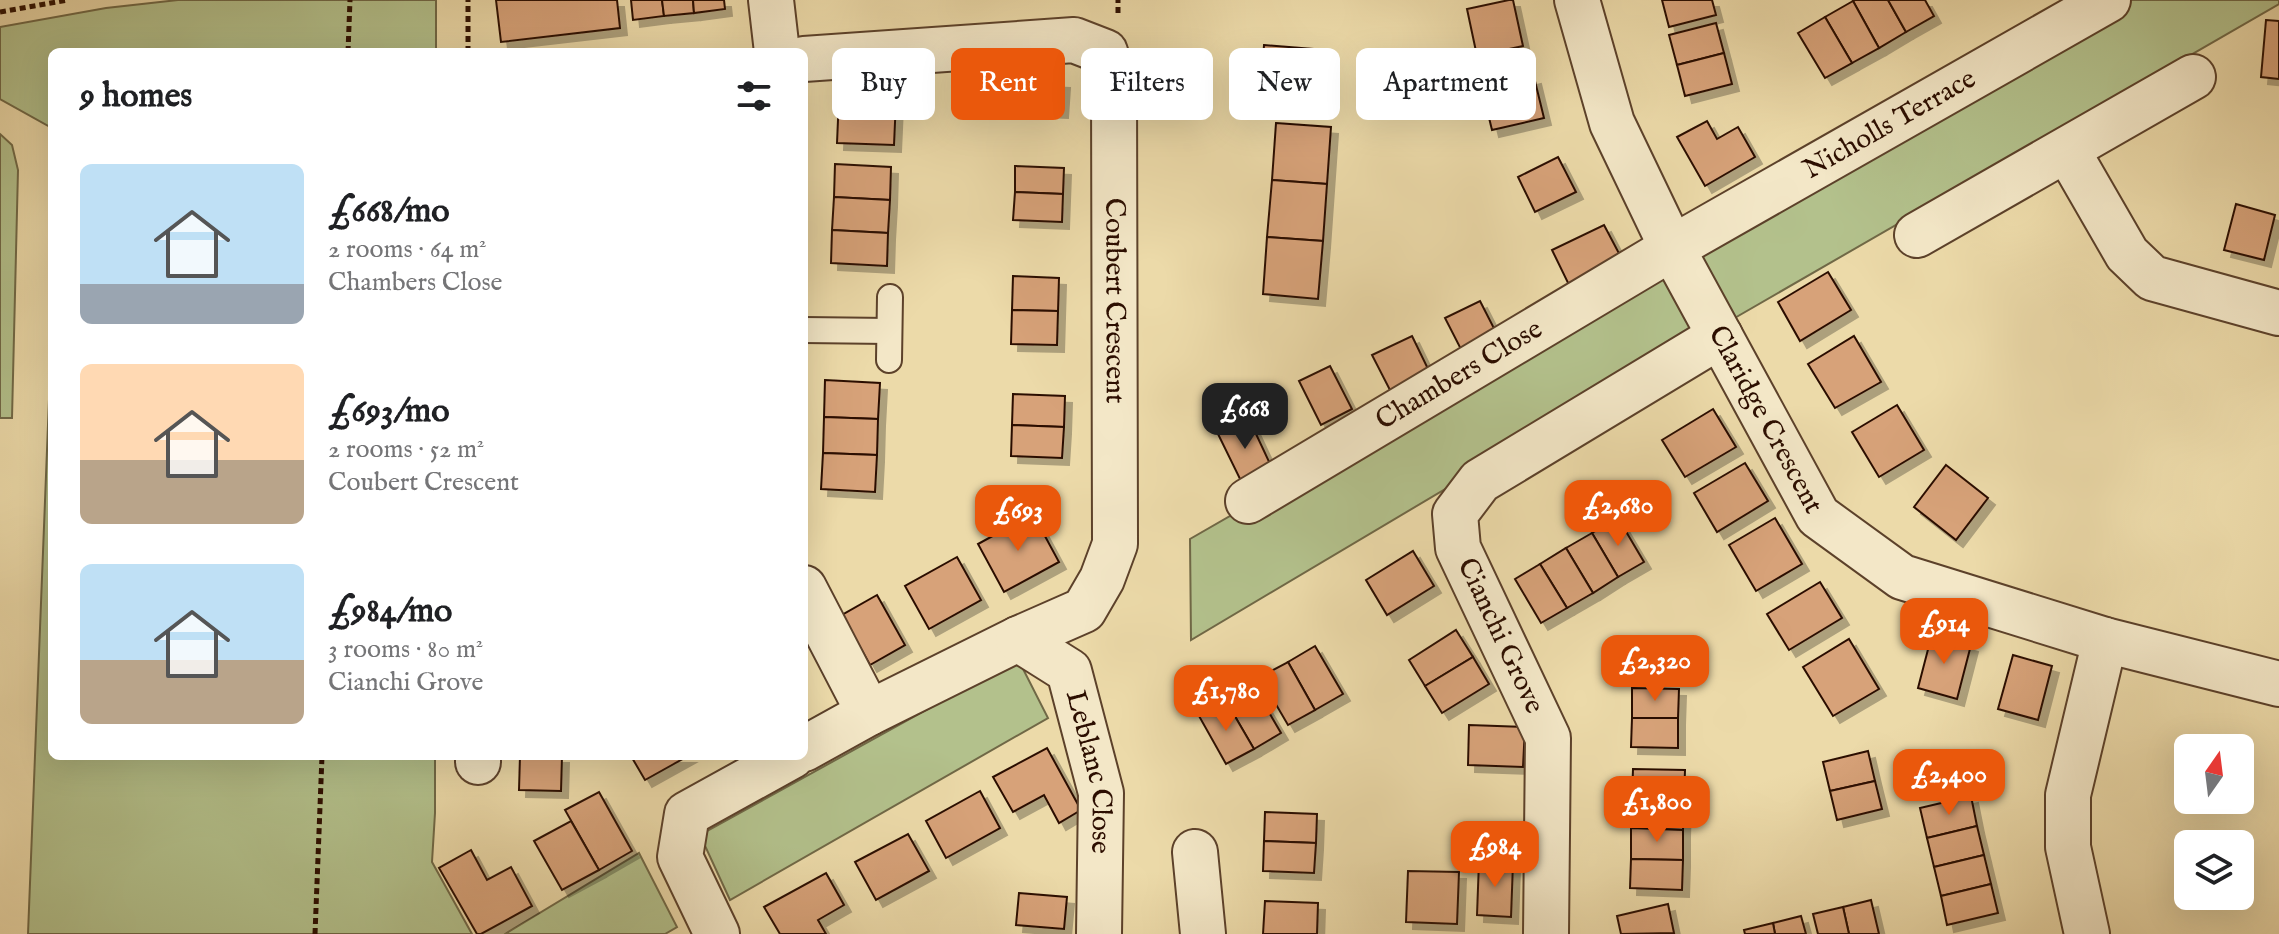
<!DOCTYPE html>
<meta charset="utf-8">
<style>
body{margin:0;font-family:"IM FELL English",serif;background:#f6f6f6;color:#202124;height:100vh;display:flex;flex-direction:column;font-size:30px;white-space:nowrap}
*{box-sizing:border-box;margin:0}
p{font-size:26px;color:#757577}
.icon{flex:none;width:44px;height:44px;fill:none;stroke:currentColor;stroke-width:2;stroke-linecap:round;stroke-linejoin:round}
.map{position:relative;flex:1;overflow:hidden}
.sheet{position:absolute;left:48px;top:48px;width:760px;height:712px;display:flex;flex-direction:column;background:#fff;border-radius:12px;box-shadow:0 8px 32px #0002}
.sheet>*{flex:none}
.guide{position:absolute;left:832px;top:48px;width:760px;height:72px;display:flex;gap:16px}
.needle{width:52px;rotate:14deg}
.fabs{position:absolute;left:2174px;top:734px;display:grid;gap:16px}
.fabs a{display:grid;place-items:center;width:80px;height:80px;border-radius:12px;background:#fff;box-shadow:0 8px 32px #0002;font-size:40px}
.price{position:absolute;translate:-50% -68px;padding:0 18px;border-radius:16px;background:#ea580c;color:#fff;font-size:26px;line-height:52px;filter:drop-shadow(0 2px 4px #0008)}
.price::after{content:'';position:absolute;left:50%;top:48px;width:24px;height:18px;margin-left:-12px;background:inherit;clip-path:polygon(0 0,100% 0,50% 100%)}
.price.selected{background:#222;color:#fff}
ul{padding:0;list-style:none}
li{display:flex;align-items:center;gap:24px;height:200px;padding:0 32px}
li span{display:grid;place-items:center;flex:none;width:224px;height:160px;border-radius:12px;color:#555}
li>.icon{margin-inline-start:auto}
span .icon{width:96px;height:96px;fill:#fffc;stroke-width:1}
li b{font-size:34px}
h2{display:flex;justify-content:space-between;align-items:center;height:96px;padding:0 32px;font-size:34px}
.pill{padding:0 28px;border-radius:12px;background:#fff;box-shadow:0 8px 32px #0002;font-size:28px;line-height:72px}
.pill.selected{background:#ea580c;color:#fff}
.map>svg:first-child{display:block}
</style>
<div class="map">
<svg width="2279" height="934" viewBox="0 0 2279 934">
<defs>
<filter id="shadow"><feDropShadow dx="7" dy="7" stdDeviation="0" flood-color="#0004"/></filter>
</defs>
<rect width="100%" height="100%" fill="#ecdaa9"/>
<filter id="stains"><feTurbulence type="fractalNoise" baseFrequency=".0025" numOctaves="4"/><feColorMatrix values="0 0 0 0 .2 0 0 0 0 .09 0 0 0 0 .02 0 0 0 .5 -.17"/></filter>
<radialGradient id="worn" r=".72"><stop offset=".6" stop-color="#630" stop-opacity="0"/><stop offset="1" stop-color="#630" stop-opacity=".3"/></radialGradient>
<g fill="#b3c18c" stroke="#706846" stroke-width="2">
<polygon points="178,0 436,0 436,52 52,52 52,128 0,99 0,27 106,8"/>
<polygon points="2123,0 2279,0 2279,4 1726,323 1683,251"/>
<polygon points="0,134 12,145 18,170 12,418 0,418"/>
<polygon points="1668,264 1708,333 1191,640 1190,539"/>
<polygon points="52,323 52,756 435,756 435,813 432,862 472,934 28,934"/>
<polygon points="1018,659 1048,718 730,900 700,835"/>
<polygon points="639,853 677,927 665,934 505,934"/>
</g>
<g fill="#d7a279" stroke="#2c0e00" stroke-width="2" filter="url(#shadow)">
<polygon points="496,0 617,0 620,28 501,42"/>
<polygon points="631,0 662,0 664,16 633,20"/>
<polygon points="662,0 693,0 694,13 664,16"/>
<polygon points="693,0 724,0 725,9 694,13"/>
<polygon points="1509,0 1513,0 1523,46 1477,56 1467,9"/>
<polygon points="1662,0 1712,0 1716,15 1669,27"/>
<polygon points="1855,0 1888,0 1906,32 1879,48 1853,1"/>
<polygon points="1888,0 1925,0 1934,16 1906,32"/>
<polygon points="1853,1 1879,48 1852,63 1825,17"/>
<polygon points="1825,17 1852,63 1825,78 1798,33"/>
<polygon points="2266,20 2279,21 2279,79 2261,77"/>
<polygon points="1716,23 1724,53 1677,65 1669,35"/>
<polygon points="1264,45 1313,49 1309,97 1261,93"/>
<polygon points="1724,53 1732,84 1685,96 1677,65"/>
<polygon points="1534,77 1544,118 1492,130 1482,89"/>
<polygon points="1015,79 1063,81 1061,111 1013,109"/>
<polygon points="839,97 896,100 894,145 837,143"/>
<polygon points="1707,121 1717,139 1738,127 1755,157 1705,186 1677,137"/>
<polygon points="1276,123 1331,127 1327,184 1272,180"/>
<polygon points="1558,157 1576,192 1535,212 1518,177"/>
<polygon points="835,164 891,167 890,200 834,197"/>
<polygon points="1015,166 1064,168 1063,194 1015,192"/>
<polygon points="1272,180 1327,184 1323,241 1267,237"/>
<polygon points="1015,192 1063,194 1062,222 1013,220"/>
<polygon points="834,197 890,200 888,233 832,230"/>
<polygon points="2236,204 2275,215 2264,260 2224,250"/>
<polygon points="1604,225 1623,261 1570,287 1552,250"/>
<polygon points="832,230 888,233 887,266 831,263"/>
<polygon points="1267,237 1323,241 1318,299 1263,294"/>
<polygon points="1828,272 1851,310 1800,341 1778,302"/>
<polygon points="1013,276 1059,278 1058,311 1012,310"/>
<polygon points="1480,301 1502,344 1467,361 1445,318"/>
<polygon points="1012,310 1058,311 1057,345 1011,344"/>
<polygon points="1412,336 1431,375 1392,394 1372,355"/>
<polygon points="1854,336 1881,382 1835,408 1808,364"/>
<polygon points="1330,366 1352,409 1321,425 1299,381"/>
<polygon points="825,380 880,383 878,419 824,417"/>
<polygon points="1013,394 1065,396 1064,427 1012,425"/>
<polygon points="1897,405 1924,450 1879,477 1852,432"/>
<polygon points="1713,409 1736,447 1685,477 1662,440"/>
<polygon points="824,417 878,419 877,455 823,453"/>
<polygon points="1249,419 1272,468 1242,483 1218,434"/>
<polygon points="1012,425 1064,427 1062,458 1011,456"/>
<polygon points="823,453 877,455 875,492 821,489"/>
<polygon points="1745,463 1768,501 1717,532 1694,493"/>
<polygon points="1946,465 1988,498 1956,540 1914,507"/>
<polygon points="1033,514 1059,562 1004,592 978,544"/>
<polygon points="1618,518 1644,562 1618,577 1592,533"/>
<polygon points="1775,518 1802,564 1756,591 1729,545"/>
<polygon points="1592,533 1618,577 1593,593 1566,548"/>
<polygon points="1566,548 1593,593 1567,608 1540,564"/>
<polygon points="1413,551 1434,586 1387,615 1366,580"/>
<polygon points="957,557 981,600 929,629 905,586"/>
<polygon points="1540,564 1567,608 1541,623 1515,579"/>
<polygon points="1820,582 1842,618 1789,650 1767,614"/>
<polygon points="877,595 905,645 870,665 842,615"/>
<polygon points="1456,630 1473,657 1425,686 1409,660"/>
<polygon points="1932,634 1971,645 1957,699 1918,688"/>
<polygon points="1849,639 1879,689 1833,716 1803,667"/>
<polygon points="1315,646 1343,694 1315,710 1288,662"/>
<polygon points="2013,655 2052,666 2038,720 1998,709"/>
<polygon points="1473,657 1489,684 1442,713 1425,686"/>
<polygon points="1288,662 1315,710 1288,725 1260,677"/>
<polygon points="1253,685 1281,733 1254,749 1226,701"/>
<polygon points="1632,688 1679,689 1678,718 1632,718"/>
<polygon points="1226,701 1254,749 1226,764 1199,716"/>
<polygon points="1632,718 1678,718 1678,748 1631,747"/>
<polygon points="1469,725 1525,727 1523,767 1468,765"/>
<polygon points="1047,748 1081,810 1059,823 1044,795 1013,812 993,777"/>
<polygon points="1868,751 1875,781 1830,791 1823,762"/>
<polygon points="520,756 562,756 561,791 519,790"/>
<polygon points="631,756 688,756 645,780"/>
<polygon points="1633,769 1685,770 1684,800 1632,799"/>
<polygon points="1875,781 1882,809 1837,820 1830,791"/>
<polygon points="980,791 1000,828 946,858 926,821"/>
<polygon points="599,792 632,851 599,870 565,810"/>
<polygon points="1971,796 1977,826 1927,838 1920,808"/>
<polygon points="1632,799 1684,800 1683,830 1631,828"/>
<polygon points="1265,812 1317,814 1316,843 1264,841"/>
<polygon points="571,821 599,870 562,890 534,841"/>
<polygon points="1977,826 1984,855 1934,867 1927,838"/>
<polygon points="1631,828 1683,830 1683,860 1631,859"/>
<polygon points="908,834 929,871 876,900 855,862"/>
<polygon points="1264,841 1316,843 1314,873 1263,871"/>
<polygon points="471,850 487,880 511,867 532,906 481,934 477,934 439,868"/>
<polygon points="1984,855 1991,884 1941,896 1934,867"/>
<polygon points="1631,859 1683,860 1682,890 1630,888"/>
<polygon points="1479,861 1513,863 1511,917 1477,915"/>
<polygon points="1408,871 1459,872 1457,924 1406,922"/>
<polygon points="826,873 844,905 818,920 826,934 780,934 764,907"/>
<polygon points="1991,884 1998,913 1947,925 1941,896"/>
<polygon points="1019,893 1067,897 1064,929 1016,925"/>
<polygon points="1871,900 1879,934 1849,934 1843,907"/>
<polygon points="1265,901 1318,903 1317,934 1263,934"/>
<polygon points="1668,904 1674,933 1621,934 1617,916"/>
<polygon points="1843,907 1849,934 1818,934 1813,914"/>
<polygon points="1801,916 1806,934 1775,934 1773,923"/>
<polygon points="1773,923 1775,934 1745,934 1744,930"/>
</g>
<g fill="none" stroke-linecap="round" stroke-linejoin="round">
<defs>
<g id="service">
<polyline points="804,330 889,331"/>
<polyline points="889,360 890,297"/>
</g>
<g id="minor">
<polyline points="771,0 777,52"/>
<path id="s1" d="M1577 0 1612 123 1672 248 1818 516 1902 577 2105 640 2279 684"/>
<path id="s2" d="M804 59 1074 40 1105 52 1114 80 1115 544 1102 579 1084 610 1018 639 869 713"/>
<polyline points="2067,150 2127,254 2152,278 2279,313"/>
<polyline points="1917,235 2193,77"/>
<path id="s3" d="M1248 501 1672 248 2108 0"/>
<polyline points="804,588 869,713 804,749"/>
<path id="s4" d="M1018 639 1069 671 1101 793 1099 934"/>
<polyline points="478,762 478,756"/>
<polyline points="1195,852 1203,934"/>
<polyline points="717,934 680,857 687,814 792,756"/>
<polyline points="1546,934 1548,738 1458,548 1455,514 1480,481 1720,336"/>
<polyline points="2087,934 2068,847 2068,795 2105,640"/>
</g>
</defs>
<use href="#service" stroke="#5c412a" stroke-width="28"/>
<use href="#minor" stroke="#5c412a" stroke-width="48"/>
<g stroke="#2c0e00" stroke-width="5" stroke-dasharray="6 4" stroke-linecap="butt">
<polyline points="0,12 68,0"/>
<polyline points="1118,13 1118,0"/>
<polyline points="348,52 350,0"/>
<polyline points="468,52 468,0"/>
<polyline points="315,934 322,756"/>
</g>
<use href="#service" stroke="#f3e7c7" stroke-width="24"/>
<use href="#minor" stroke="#f3e7c7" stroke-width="44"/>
</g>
<g text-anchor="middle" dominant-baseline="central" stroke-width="6" stroke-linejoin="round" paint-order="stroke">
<g font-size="28" fill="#2c0e00" stroke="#f3e7c7">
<text stroke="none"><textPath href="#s3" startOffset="744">Nicholls Terrace</textPath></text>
<text stroke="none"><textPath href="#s2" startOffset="554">Coubert Crescent</textPath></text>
<text stroke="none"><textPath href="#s3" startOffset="246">Chambers Close</textPath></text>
<text stroke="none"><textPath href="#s1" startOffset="462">Claridge Crescent</textPath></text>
<text transform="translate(1500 636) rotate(65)">Cianchi Grove</text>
<text stroke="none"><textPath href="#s4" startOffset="164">Leblanc Close</textPath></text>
</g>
</g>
<rect width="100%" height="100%" filter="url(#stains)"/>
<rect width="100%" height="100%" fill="url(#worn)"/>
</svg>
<div class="fabs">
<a><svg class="needle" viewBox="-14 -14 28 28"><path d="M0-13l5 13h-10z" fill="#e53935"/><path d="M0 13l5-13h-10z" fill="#757577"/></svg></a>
<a><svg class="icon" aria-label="layers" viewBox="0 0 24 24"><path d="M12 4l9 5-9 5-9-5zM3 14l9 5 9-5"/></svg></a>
</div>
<b class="price selected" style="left:1245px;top:451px">£668</b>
<b class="price" style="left:1618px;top:548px">£2,680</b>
<b class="price" style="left:1018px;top:553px">£693</b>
<b class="price" style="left:1944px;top:666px">£914</b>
<b class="price" style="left:1655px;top:703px">£2,320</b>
<b class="price" style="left:1226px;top:733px">£1,780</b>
<b class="price" style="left:1949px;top:817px">£2,400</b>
<b class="price" style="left:1657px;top:844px">£1,800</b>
<b class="price" style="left:1495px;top:889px">£984</b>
<div class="guide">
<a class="pill">Buy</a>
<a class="pill selected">Rent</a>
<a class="pill">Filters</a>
<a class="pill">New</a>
<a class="pill">Apartment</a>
</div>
<section class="sheet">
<h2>9 homes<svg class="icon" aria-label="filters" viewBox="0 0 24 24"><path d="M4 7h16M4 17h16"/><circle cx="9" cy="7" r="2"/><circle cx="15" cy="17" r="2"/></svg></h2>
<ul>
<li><span style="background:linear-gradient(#bfe0f5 75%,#9aa5b1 0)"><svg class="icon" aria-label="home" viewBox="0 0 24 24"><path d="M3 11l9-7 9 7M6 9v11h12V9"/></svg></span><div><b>£668/mo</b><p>2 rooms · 64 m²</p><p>Chambers Close</p></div></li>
<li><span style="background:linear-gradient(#ffd9b3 60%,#b9a48a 0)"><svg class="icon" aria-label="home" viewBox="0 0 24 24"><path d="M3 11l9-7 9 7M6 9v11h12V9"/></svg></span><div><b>£693/mo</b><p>2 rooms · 52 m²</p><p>Coubert Crescent</p></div></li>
<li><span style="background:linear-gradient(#bfe0f5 60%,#b9a48a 0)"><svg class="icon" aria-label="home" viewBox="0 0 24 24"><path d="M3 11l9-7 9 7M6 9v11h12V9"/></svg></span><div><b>£984/mo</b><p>3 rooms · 80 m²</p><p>Cianchi Grove</p></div></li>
</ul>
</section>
</div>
